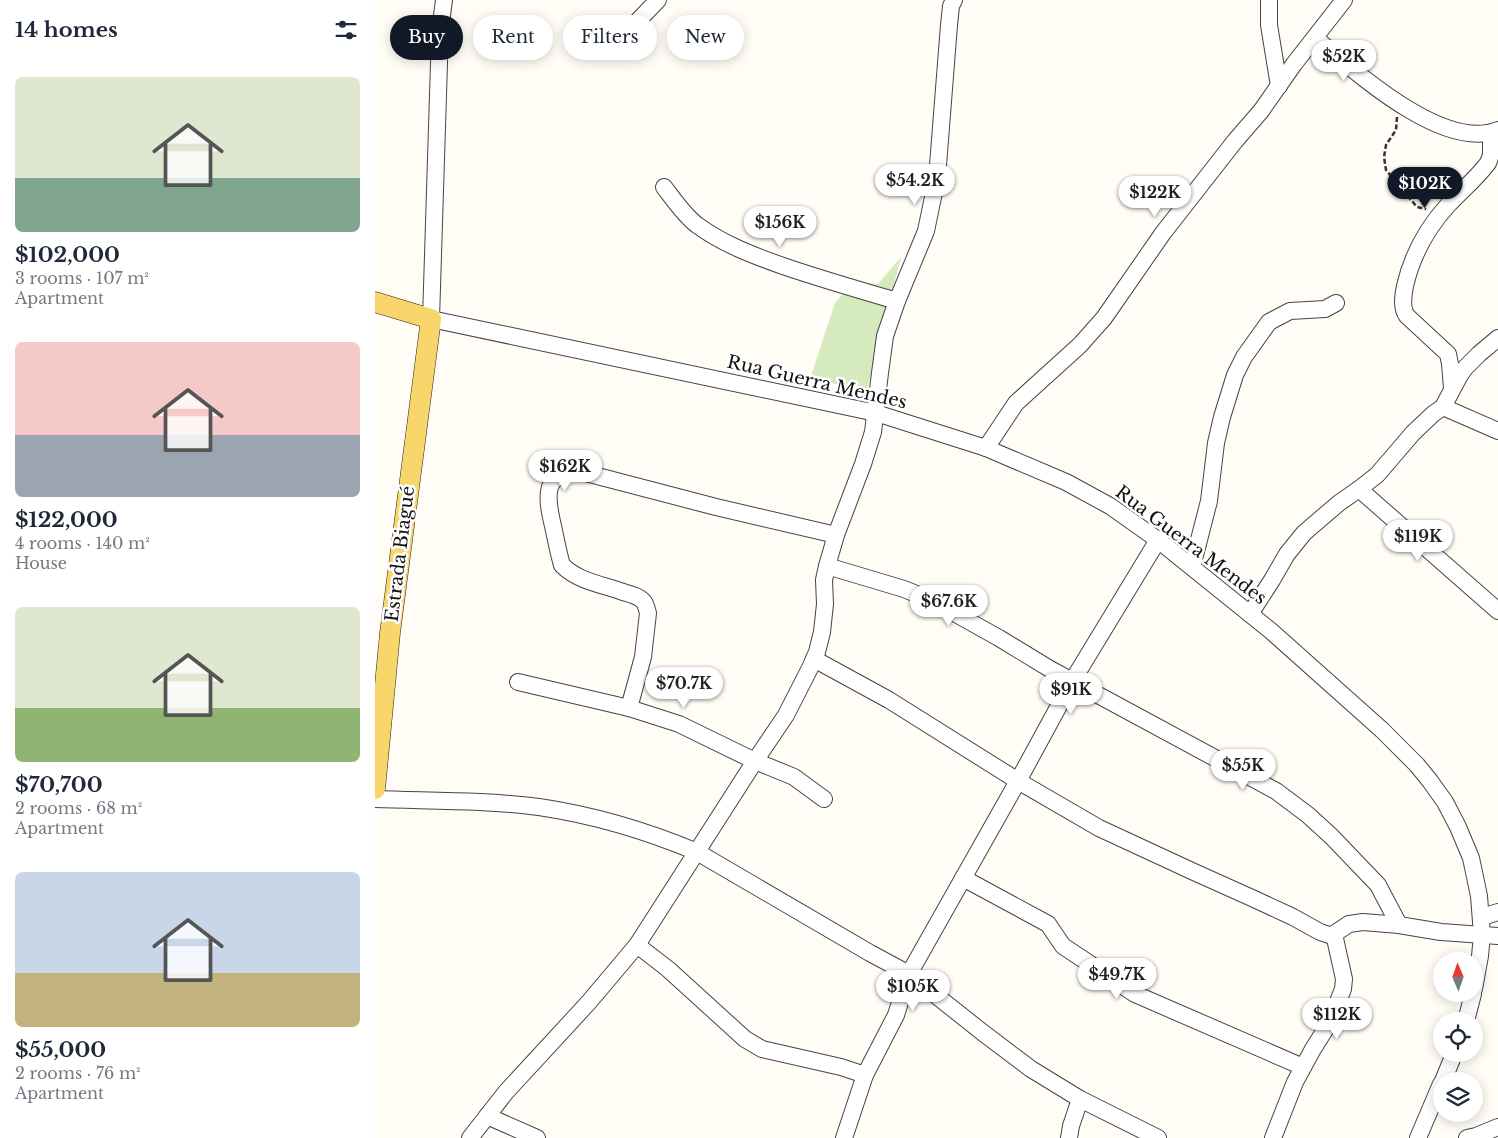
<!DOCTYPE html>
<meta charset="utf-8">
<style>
body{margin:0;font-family:"Libre Baskerville",serif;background:#f6f6f7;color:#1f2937;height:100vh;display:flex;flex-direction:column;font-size:19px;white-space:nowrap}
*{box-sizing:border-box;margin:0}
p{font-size:16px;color:#747a83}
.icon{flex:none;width:28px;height:28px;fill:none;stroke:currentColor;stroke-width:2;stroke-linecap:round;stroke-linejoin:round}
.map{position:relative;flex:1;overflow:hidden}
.side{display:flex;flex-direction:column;background:#fff;width:375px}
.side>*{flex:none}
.banner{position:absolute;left:15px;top:15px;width:475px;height:45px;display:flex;gap:10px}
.needle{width:32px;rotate:358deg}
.buttons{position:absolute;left:1058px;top:952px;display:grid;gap:10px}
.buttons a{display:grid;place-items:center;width:50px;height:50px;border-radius:50%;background:#fff;box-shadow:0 2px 12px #0003;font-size:25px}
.price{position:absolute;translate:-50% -42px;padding:0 11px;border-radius:18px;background:#fff;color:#222;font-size:16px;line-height:32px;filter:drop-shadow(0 1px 2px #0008)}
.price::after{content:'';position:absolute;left:50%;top:30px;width:15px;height:11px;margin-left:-8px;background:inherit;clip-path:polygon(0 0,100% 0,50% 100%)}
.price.active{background:#111827;color:#fff}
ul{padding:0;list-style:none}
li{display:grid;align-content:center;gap:10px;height:265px;padding:0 15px}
li span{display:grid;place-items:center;height:155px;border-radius:8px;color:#555}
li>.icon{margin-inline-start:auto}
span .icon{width:90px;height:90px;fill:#fffc;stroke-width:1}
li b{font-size:21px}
h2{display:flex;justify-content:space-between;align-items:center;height:60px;padding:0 15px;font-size:21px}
.chip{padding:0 18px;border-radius:22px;background:#fff;box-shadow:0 2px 12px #0003;font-size:18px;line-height:45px}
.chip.active{background:#111827;color:#fff}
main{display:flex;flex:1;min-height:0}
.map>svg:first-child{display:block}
</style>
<main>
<section class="side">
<h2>14 homes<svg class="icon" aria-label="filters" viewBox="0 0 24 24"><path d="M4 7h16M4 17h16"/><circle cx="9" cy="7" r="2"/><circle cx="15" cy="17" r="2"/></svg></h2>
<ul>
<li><span style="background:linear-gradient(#dfe7d0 65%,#7fa58c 0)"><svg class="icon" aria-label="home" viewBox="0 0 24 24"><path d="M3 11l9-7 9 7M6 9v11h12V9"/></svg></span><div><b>$102,000</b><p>3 rooms · 107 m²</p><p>Apartment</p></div></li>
<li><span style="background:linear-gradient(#f6c9c9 60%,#9aa5b1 0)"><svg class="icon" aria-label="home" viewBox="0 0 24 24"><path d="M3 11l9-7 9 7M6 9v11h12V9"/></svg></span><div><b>$122,000</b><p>4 rooms · 140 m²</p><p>House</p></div></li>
<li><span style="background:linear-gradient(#dfe7d0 65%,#8fb573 0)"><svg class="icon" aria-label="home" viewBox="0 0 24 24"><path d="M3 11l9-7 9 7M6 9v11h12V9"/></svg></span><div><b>$70,700</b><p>2 rooms · 68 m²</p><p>Apartment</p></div></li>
<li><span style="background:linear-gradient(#c9d6e8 65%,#c2b280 0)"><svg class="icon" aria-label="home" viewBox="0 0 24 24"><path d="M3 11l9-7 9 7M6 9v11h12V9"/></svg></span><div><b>$55,000</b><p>2 rooms · 76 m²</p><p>Apartment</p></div></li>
</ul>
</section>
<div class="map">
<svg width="1123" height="1138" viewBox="0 0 1123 1138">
<rect width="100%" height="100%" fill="#fffdf5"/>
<polygon fill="#d5ebbd" points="526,257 492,390 435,379 460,303 477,283 503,284"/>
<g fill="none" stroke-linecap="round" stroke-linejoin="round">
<defs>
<g id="minor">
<polyline points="69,0 65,31 56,319 501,413 611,448 691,482 735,506 783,540 896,631 1007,730 1042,765 1055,781 1070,802 1083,827 1096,858 1104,896 1107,935 1105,956 1099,989"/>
<polyline points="894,0 894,25 904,86"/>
<polyline points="255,29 283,0"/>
<path d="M940 38C980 71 1068 152 1123 130"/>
<path d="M289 187C299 200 309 215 322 225 348 244 377 255 408 266 446 279 484 290 522 301"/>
<path d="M1077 388 1075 364 1073 354 1032 316C1026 308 1028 296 1030 286 1037 256 1052 228 1073 205 1086 191 1101 179 1113 163L1116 155V133"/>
<polyline points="1068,407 1123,431"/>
<polyline points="611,448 641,403 705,345 729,318 788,233 860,141 886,111 919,64 969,0"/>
<polyline points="984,489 1123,611"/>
<polyline points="452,566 529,589 556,600 624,638 675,669 901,791 933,815 957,837 1003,885 1024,925"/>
<polyline points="817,567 834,501 841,443 847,417 860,375 869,357 894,322 915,311 950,309 961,303"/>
<polyline points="875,614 897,580 912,554 929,533 964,503 984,489 1002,475 1038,433 1058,414 1068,407 1085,375 1090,368 1104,354 1123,338"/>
<polyline points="439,659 514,700 643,781 724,828 819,872 877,898 918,917 945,932 954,935 959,934 974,924 988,922 1024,925 1066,932 1123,936"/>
<polyline points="143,682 254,708 304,724 380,761 419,777 449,799"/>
<path d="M254 708 268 657 273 613C272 610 271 605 269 602 264 596 255 594 248 592 229 585 202 581 187 565 183 552 181 539 178 526 171 497 167 470 207 472L341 507 461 535"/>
<path d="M0 799C54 801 110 800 164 807 218 815 272 831 322 852L495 953 534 974 607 1032 656 1069 705 1099 783 1138"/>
<polyline points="588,878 673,924 688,946 760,994 928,1067"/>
<polyline points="1107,917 1123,912"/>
<polyline points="262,945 293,969 370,1039 387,1049 466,1067 490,1075"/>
<polyline points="1091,1021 1098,994"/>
<polyline points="1068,1081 1079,1054"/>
<polyline points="112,1116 162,1138"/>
<polyline points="95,1138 131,1092 214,1002 262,945 380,761 411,715 435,668 442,652 447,632 450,604 449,580 452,566 461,535 488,464 498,432 505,373 510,336 522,301 551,231 562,178 574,25 576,6 579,0"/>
<polyline points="469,1138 490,1075 521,1015 534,974 643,781 698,680 783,540"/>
<polyline points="694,1138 696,1126 705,1099"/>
<polyline points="898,1138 920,1082 938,1049 955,1022 968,989 969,979 959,934"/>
<polyline points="1043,1138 1066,1084"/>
<polyline points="1092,1138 1101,1136 1123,1127"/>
</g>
<polyline id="major" points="0,302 56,319 15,633 0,789"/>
</defs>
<use href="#minor" stroke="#444" stroke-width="18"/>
<use href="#major" stroke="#222" stroke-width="21"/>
<polyline stroke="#333" stroke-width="2.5" stroke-dasharray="5 2.5" stroke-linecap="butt" points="1022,117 1021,130 1011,145 1009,157 1011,170 1042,207 1051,209"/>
<use href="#minor" stroke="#fff" stroke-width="16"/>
<use href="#major" stroke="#f9d66b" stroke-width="20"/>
</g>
<g text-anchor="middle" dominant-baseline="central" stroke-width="5" stroke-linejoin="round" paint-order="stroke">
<g font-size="18" fill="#111" stroke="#fff">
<text transform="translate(442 382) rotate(13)">Rua Guerra Mendes</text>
<text transform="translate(816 545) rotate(37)">Rua Guerra Mendes</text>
<text transform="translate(25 554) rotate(-83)">Estrada Biagué</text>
</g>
</g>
</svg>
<div class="buttons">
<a><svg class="needle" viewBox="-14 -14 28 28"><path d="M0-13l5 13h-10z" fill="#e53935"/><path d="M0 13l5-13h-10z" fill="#747a83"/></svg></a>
<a><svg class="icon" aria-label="locate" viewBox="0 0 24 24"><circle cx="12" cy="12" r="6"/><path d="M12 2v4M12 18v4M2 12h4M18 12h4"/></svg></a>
<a><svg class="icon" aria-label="layers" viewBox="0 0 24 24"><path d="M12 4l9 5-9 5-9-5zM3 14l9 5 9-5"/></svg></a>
</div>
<b class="price" style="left:969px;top:82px">$52K</b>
<b class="price" style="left:540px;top:206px">$54.2K</b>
<b class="price active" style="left:1050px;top:209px">$102K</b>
<b class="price" style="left:780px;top:218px">$122K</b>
<b class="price" style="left:405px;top:248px">$156K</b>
<b class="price" style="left:190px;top:492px">$162K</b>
<b class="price" style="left:1043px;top:562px">$119K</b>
<b class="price" style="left:574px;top:627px">$67.6K</b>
<b class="price" style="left:309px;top:709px">$70.7K</b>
<b class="price" style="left:696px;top:715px">$91K</b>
<b class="price" style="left:868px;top:791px">$55K</b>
<b class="price" style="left:742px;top:1000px">$49.7K</b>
<b class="price" style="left:538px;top:1012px">$105K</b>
<b class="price" style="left:962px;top:1040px">$112K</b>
<div class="banner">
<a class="chip active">Buy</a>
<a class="chip">Rent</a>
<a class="chip">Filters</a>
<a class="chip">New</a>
</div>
</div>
</main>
